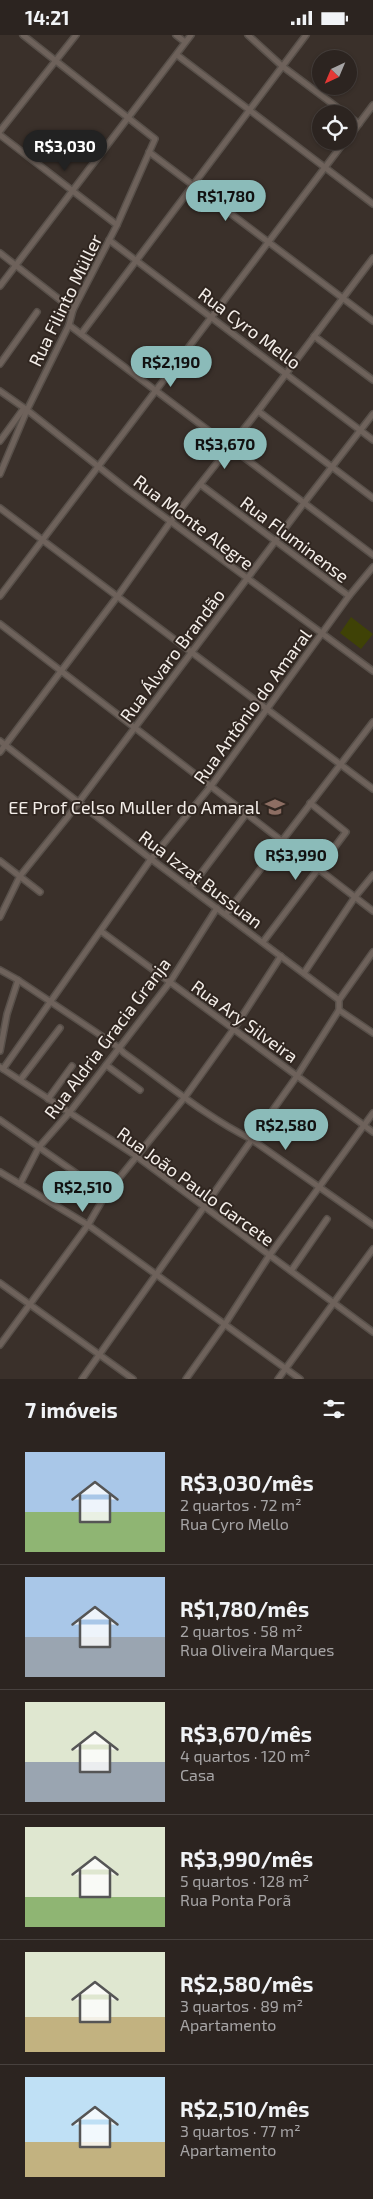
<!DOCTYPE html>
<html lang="pt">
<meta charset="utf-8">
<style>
body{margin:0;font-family:"Exo 2",sans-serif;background:#342c29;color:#f1f3f6;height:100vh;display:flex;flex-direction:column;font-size:19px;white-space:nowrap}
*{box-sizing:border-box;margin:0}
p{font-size:16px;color:#a6a4a5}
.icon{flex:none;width:28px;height:28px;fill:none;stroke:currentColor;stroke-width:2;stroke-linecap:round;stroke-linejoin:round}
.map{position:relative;height:1344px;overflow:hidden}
.panel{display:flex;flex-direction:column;background:#2c2420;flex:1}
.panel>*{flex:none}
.needle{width:32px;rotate:224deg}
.fabs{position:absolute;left:312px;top:15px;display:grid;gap:10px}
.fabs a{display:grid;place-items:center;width:45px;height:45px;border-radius:50%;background:#2c2420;box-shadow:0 1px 4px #0004,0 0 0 1px #48413e;font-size:25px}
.price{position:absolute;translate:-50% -42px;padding:0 11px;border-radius:18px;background:#8bbbb9;color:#111;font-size:16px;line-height:32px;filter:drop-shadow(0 1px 2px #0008)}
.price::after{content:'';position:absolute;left:50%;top:30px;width:15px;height:11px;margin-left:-8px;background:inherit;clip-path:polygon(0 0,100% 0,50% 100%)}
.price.current{background:#222;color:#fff}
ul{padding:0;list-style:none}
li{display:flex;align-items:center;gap:15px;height:125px;padding:0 25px}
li+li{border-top:1px solid #48413e}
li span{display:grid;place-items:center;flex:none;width:140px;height:100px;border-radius:0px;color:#555}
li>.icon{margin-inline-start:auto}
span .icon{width:60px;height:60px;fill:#fffc;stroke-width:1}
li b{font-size:21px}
h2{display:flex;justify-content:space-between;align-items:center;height:60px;padding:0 25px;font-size:21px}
.status{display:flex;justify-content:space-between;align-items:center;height:35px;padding:0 25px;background:#2c2420;direction:ltr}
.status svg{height:14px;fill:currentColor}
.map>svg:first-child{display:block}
</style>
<div class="status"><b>14:21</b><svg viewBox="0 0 49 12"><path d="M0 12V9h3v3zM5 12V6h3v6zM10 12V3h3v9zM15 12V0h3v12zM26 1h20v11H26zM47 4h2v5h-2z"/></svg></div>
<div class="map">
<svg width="373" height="1344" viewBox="0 0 373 1344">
<rect width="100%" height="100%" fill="#3a302a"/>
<polygon fill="#3f4206" points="351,582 373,599 361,614 340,598"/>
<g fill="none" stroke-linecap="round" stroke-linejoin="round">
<defs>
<g id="minor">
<polyline points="176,0 185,7"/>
<polyline points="248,0 282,31 346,79"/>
<polyline points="177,20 373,169"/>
<polyline points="349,81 359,89"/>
<polyline points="0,96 76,0"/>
<polyline points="0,100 117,190"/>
<polyline points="349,102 373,70"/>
<polyline points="149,117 373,286"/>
<polyline points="109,205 373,405"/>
<polyline points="0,218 73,275"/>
<polyline points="0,251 191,0"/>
<polyline points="69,290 373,520"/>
<polyline points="81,299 306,0"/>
<polyline points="314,301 373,345"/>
<polyline points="0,329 37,277"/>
<polyline points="0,356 27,375 128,455 373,636"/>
<polyline points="258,376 373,463"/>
<polyline points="0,406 24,373"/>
<polyline points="0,439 27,375 69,290 73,275 117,190 155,104 23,0"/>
<polyline points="201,450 349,561"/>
<polyline points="0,473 373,754"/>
<polyline points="0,561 345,106"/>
<polyline points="0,589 373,876"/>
<polyline points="0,706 151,824 339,965"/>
<polyline points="0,717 117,562 171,486 258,376 373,223"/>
<polyline points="0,826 40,857"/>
<polyline points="190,853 246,779"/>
<polyline points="226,879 373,687"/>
<polyline points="0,882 20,841 66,784 304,468 373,379"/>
<polyline points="102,897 373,1097"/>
<polyline points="263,907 346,797 310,768"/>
<path d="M0 935 18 945 118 1012 124 1018C165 1047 206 1082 251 1104L373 1190"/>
<polyline points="304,938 355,862 373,840"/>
<polyline points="339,975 373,998"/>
<polyline points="0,1016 7,979 18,945"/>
<polyline points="106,1030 140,1055"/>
<polyline points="0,1032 136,1121 373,1297"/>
<polyline points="3,1034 151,824 211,751 349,561 373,532"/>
<polyline points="21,1044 60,993"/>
<polyline points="48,1064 72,1031"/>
<polyline points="0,1085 106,1159"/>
<polyline points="0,1137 88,1190 300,1344"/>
<polyline points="20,1149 39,1112 69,1078 170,947 217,873"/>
<polyline points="291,1236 327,1184"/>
<polyline points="0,1248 133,1344"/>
<polyline points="0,1310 88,1190 106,1159 185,1062 233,995 281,921"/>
<polyline points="82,1344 297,1041 339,975 339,965 373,917"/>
<polyline points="186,1344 225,1289 269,1221 373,1078"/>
<polyline points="278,1344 373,1214"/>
</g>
</defs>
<use href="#minor" stroke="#58504a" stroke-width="8"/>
<use href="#minor" stroke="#6e625b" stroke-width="5"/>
</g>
<defs>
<symbol id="school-bare" viewBox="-9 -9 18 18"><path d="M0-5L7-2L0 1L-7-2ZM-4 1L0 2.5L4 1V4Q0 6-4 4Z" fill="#8d6e63" stroke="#302620" stroke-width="2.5" paint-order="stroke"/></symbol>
</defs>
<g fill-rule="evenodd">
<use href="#school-bare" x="261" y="758" width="28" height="28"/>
</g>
<g text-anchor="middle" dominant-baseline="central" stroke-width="4" stroke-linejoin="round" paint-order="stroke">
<g font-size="18" fill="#f4eee9" stroke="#302620">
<text transform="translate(65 265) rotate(-64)">Rua Filinto Müller</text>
<text transform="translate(250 293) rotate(37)">Rua Cyro Mello</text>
<text transform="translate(194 487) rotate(37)">Rua Monte Alegre</text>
<text transform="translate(295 504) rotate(37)">Rua Fluminense</text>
<text transform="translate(172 620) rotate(-53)">Rua Álvaro Brandão</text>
<text transform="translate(252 671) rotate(-54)">Rua Antônio do Amaral</text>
<text transform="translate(201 844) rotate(37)">Rua Izzat Bussuan</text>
<text transform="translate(245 986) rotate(36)">Rua Ary Silveira</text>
<text transform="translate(107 1003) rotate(-53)">Rua Aldria Gracia Granja</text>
<text transform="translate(196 1151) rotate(36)">Rua João Paulo Garcete</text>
</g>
<g font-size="18" fill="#f4eee9" stroke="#302620" text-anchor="end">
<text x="260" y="772">EE Prof Celso Muller do Amaral</text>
</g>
</g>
</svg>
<div class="fabs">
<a><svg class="needle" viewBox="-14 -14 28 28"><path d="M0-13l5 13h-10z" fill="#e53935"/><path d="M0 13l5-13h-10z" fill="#a6a4a5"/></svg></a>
<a><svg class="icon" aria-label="locate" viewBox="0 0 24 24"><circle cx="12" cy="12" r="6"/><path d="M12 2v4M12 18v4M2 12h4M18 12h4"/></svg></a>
</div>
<b class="price current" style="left:65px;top:137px">R$3,030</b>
<b class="price" style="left:226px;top:187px">R$1,780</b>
<b class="price" style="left:171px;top:353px">R$2,190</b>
<b class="price" style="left:225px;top:435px">R$3,670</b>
<b class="price" style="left:296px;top:846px">R$3,990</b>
<b class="price" style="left:286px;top:1116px">R$2,580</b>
<b class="price" style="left:83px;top:1178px">R$2,510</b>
</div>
<section class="panel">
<h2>7 imóveis<svg class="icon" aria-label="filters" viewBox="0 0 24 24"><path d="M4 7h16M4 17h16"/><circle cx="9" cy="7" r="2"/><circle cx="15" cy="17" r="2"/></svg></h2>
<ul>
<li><span style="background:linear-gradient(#a9c7e8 60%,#8fb573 0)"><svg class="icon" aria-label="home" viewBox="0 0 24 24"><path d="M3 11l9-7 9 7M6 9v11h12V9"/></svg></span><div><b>R$3,030/mês</b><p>2 quartos · 72 m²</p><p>Rua Cyro Mello</p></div></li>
<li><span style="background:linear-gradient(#a9c7e8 60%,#9aa5b1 0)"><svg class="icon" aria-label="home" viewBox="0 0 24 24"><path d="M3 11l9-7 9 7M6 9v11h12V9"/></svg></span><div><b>R$1,780/mês</b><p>2 quartos · 58 m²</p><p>Rua Oliveira Marques</p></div></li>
<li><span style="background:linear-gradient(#dfe7d0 60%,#9aa5b1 0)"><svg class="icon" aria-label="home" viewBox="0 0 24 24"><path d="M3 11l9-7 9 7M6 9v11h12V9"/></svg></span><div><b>R$3,670/mês</b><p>4 quartos · 120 m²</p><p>Casa</p></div></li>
<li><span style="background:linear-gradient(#dfe7d0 70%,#8fb573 0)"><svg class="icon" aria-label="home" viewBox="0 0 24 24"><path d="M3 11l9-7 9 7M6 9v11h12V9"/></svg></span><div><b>R$3,990/mês</b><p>5 quartos · 128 m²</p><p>Rua Ponta Porã</p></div></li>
<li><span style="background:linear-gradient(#dfe7d0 65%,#c2b280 0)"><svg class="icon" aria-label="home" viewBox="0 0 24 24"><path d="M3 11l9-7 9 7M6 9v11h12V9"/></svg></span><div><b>R$2,580/mês</b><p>3 quartos · 89 m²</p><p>Apartamento</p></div></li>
<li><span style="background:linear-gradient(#bfe0f5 65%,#c2b280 0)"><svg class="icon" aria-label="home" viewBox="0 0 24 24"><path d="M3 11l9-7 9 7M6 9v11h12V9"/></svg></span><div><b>R$2,510/mês</b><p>3 quartos · 77 m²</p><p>Apartamento</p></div></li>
</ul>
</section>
